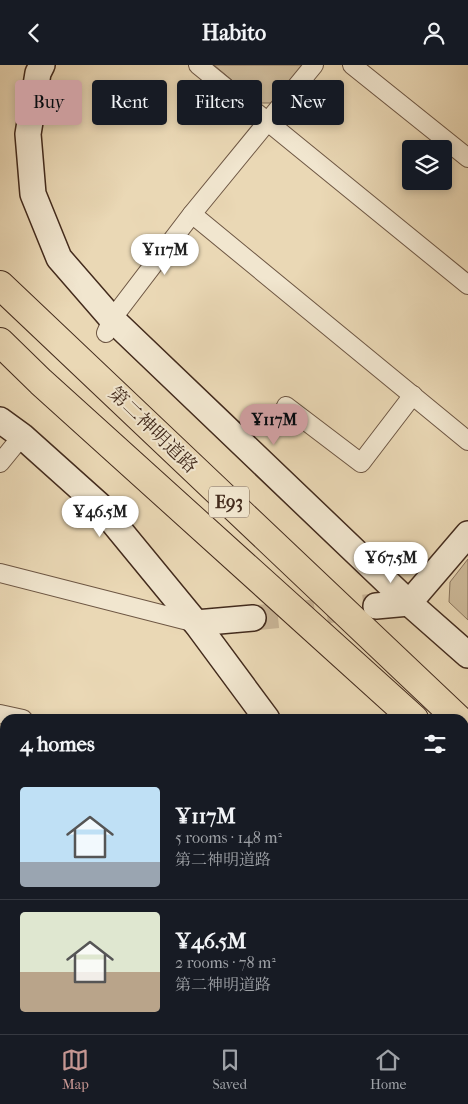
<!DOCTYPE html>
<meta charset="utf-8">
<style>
body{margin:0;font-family:"IM FELL French Canon","Noto Serif JP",serif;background:#20242c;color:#f1f3f6;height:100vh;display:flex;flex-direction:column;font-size:19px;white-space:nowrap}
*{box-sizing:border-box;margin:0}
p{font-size:16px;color:#9ea1a6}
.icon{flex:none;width:28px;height:28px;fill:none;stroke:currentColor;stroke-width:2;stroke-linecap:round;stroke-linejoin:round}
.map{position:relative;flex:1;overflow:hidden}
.panel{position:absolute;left:0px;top:649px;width:469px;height:321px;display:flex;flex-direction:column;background:#171b24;border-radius:15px 15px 0 0;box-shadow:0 2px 8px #0003}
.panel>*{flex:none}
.hud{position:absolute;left:15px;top:15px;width:439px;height:45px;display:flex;gap:10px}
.buttons{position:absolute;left:402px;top:75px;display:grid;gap:10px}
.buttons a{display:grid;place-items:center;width:50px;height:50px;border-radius:5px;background:#171b24;box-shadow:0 2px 8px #0003;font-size:25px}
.price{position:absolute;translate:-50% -42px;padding:0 11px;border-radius:18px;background:#fff;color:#222;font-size:16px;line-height:32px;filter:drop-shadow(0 1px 2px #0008)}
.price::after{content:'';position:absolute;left:50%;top:30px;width:15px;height:11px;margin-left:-8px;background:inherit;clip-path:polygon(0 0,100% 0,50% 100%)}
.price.active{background:#c59692;color:#111}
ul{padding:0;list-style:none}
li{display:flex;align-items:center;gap:15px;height:125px;padding:0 20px}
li+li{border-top:1px solid #363941}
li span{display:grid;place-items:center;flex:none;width:140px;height:100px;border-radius:5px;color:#555}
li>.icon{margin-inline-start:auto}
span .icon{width:60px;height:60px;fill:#fffc;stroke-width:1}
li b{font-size:21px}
h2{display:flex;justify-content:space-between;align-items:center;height:60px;padding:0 20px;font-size:21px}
.pill{padding:0 18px;border-radius:5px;background:#171b24;box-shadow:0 2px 8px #0003;font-size:18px;line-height:45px}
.pill.active{background:#c59692;color:#111}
header{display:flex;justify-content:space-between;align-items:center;height:65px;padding:0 20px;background:#171b24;font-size:22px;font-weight:700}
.tab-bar{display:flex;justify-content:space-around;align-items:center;height:70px;border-top:1px solid #363941;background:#171b24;font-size:14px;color:#9ea1a6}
.tab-bar a{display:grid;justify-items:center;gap:2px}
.tab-bar .active{color:#c59692}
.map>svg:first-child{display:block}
</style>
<header><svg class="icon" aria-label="back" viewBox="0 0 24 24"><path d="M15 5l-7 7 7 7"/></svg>Habito<svg class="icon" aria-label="person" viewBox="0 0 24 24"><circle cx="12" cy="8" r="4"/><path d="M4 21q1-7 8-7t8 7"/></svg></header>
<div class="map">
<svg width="468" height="969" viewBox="0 0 468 969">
<rect width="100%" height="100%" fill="#ead8b5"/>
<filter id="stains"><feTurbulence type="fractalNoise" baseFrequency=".004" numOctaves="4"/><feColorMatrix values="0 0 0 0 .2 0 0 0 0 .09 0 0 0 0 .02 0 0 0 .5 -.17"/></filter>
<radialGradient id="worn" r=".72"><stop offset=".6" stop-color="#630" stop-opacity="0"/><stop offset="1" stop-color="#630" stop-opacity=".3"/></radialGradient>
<g fill="#cebb9b" stroke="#88735c">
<polygon points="214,0 304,0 273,38 259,38"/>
<polygon points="468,494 468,555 449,537 450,517"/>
<polygon points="464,933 468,944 468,969 355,969 356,965 464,965"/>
</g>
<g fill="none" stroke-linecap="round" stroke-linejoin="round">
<polyline stroke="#c9b597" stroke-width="25" stroke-dasharray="25 12" stroke-linecap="butt" points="253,553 376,541"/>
<defs>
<g id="street">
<polyline points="198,0 468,220"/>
<polyline points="352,0 468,93"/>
<polyline points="192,149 468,376"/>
<polyline points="106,268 112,254 192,149 314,0"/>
<polyline points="286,341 361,398 413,330"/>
<polyline points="0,398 22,371"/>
<polyline points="0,508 196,558"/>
<polyline points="0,649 23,654"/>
<polyline points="0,705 5,706"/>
<polyline points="0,790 5,791"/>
<polyline points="0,902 5,903"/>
<polyline points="316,965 337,969"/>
<polyline points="90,969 91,965"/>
</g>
<g id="secondary">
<polyline points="42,0 38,8 28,69 33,129 59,193 112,254 409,538 468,590"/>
<polyline points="0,355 22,371 99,440 196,558 267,654"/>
<polyline points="376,541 409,538 468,469"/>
<polyline points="196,558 253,553"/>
<polyline points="464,902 468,910"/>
</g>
<g id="highway">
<polyline points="0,220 458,654"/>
<polyline points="0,277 41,317 414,654"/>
<polyline points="464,696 468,700"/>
</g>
</defs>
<use href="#street" stroke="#6d5643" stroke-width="20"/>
<use href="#secondary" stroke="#432b1d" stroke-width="28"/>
<use href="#highway" stroke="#432b1d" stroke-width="30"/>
<use href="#street" stroke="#f1e6cf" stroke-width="18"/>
<use href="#secondary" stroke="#f1e6cf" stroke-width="25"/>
<use href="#highway" stroke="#ead8b5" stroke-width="28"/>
</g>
<g text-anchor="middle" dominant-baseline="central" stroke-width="4" stroke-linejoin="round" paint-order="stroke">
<rect fill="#f1e6cf" stroke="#776352" stroke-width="1" x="209" y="421.5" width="40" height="31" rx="4"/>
<g font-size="18" font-weight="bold" fill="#432b1d">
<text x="229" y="437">E93</text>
</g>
<g font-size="19" fill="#432b1d" stroke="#f1e6cf">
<text transform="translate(153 365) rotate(44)">第二神明道路</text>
</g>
</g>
<rect width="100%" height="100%" filter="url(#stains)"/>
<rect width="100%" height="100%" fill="url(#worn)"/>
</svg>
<div class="buttons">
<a><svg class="icon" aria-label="layers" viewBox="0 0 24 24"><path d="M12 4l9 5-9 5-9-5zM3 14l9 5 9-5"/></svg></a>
</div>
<b class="price" style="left:165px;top:211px">¥117M</b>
<b class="price active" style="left:274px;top:381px">¥117M</b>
<b class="price" style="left:100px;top:473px">¥46.5M</b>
<b class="price" style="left:391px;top:519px">¥67.5M</b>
<div class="hud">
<a class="pill active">Buy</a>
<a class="pill">Rent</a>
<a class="pill">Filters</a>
<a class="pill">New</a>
</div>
<section class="panel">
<h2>4 homes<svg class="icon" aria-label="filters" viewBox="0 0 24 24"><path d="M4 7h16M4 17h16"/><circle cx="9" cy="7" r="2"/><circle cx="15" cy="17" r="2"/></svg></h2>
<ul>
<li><span style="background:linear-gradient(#bfe0f5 75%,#9aa5b1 0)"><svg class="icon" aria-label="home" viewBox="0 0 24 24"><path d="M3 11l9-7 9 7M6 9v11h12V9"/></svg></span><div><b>¥117M</b><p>5 rooms · 148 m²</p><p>第二神明道路</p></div></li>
<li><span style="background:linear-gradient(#dfe7d0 60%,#b9a48a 0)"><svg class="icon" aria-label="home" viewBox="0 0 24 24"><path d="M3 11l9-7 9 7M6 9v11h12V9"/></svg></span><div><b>¥46.5M</b><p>2 rooms · 78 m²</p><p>第二神明道路</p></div></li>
</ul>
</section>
</div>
<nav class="tab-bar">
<a class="active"><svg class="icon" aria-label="map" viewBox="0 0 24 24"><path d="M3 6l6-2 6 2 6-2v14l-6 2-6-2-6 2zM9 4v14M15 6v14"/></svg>Map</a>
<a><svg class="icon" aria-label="saved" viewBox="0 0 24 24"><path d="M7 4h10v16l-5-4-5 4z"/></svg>Saved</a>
<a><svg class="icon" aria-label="home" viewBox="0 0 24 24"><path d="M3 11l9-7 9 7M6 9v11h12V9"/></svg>Home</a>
</nav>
